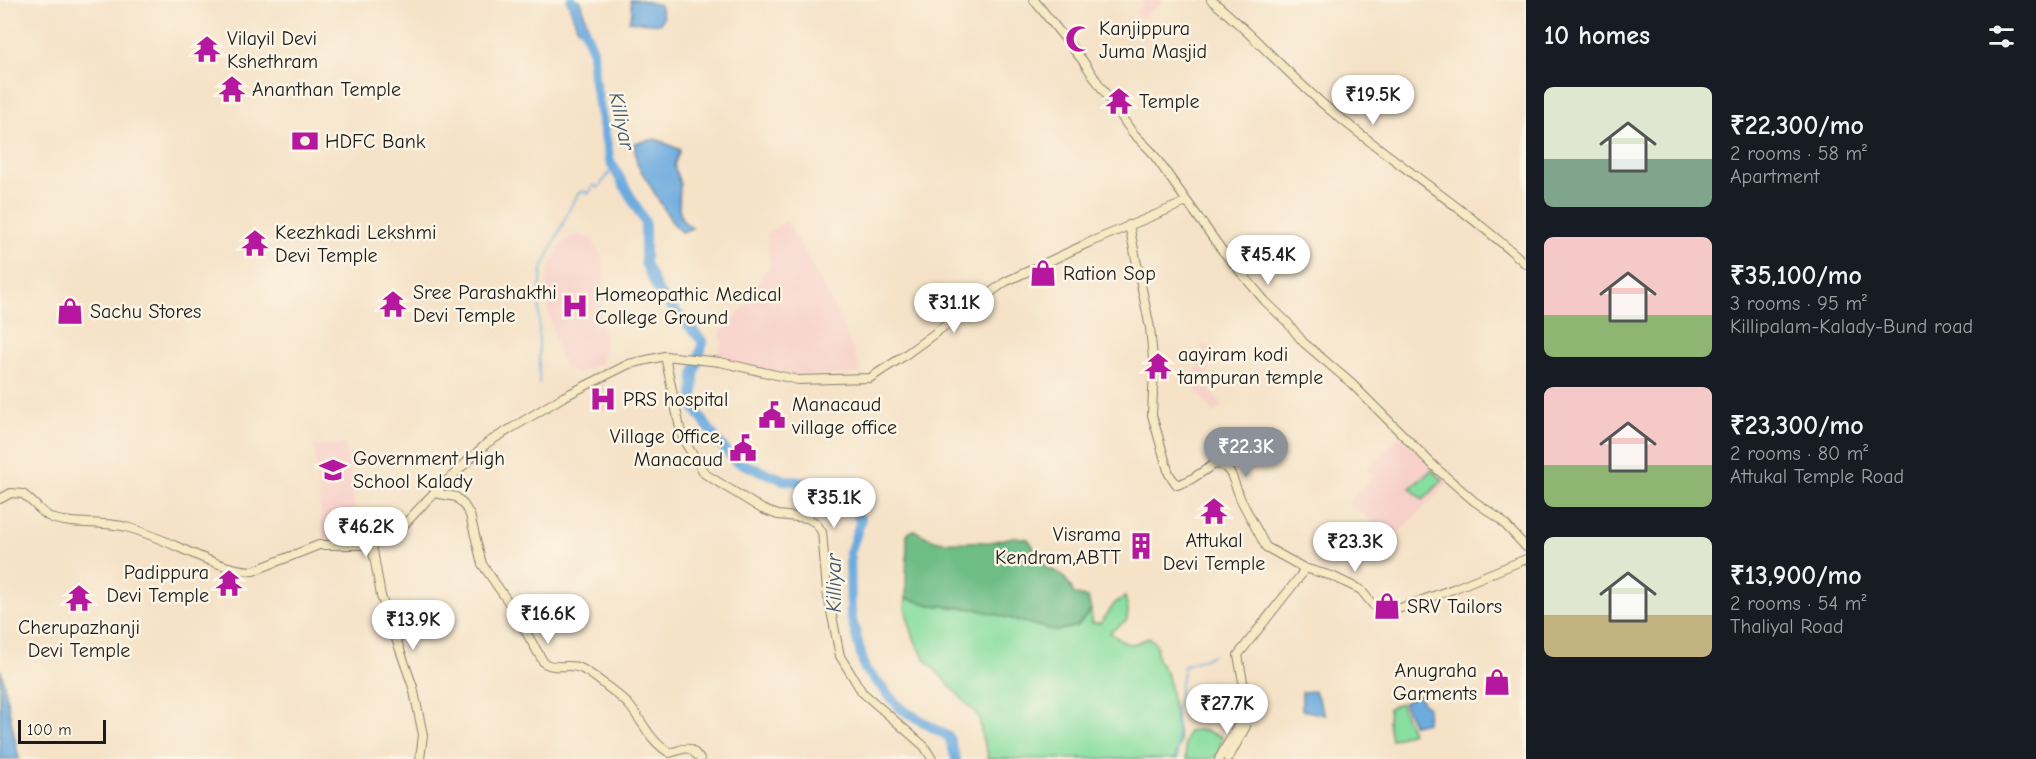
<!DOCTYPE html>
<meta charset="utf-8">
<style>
body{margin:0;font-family:"Comic Neue",sans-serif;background:#242831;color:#f1f3f6;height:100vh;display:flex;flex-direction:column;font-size:22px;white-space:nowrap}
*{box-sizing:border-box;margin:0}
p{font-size:20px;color:#9ea1a6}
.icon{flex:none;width:33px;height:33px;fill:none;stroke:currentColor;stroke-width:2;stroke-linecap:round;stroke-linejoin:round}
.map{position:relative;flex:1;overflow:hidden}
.side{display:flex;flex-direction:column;background:#171b24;width:510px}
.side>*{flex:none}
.scale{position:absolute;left:18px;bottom:15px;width:88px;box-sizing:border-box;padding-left:6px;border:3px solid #1c1c1c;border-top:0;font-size:16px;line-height:21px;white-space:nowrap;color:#1c1c1c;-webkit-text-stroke:4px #fcf5e5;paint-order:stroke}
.price{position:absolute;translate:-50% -51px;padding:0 14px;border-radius:21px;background:#fff;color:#222;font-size:20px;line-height:39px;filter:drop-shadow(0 2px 3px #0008)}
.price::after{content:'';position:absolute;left:50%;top:36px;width:18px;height:14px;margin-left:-9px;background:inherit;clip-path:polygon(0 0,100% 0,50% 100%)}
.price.selected{background:#8c9099;color:#fff}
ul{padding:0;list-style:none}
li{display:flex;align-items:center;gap:18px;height:150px;padding:0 18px}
li span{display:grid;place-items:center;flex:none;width:168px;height:120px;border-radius:9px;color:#555}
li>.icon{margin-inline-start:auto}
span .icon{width:72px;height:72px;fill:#fffc;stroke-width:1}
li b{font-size:26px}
h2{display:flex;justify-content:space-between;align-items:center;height:72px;padding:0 18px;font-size:26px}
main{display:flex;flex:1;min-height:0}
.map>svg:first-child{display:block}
</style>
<main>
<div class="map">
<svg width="1526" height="759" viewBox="0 0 1526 759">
<rect width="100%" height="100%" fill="#fcf5e5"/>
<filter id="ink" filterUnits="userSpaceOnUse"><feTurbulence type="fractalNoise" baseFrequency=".0167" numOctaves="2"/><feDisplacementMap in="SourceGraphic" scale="12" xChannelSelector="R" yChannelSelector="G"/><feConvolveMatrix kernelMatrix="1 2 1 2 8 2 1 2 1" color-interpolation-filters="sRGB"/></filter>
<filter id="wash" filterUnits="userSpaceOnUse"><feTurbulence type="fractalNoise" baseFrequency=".008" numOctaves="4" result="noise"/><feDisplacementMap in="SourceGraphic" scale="24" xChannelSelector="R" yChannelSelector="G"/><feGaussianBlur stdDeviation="1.35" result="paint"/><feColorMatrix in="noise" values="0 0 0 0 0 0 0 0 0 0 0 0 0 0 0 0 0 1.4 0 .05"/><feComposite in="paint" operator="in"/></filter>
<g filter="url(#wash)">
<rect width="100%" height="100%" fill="#f5e2c7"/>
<g fill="#f7d0c9">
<polygon points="1141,0 1166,0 1141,18 1135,12 1144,3"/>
<polygon points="787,220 834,306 862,372 858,374 795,376 717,359 722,341 720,333 747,304 762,274 770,268 767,234"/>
<polygon points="577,234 593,239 603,262 604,288 602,317 604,342 601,363 577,374 565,368 558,352 545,294 548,272 556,254 564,241"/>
<polygon points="1202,345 1213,347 1206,385 1223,406 1214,413 1194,387"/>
<polygon points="604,382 613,409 601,412 593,388"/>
<polygon points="1400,435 1450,481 1392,539 1348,502 1374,477 1367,468"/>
<polygon points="345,444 360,537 324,540 314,446"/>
</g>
<g fill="#88dea1" stroke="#527d5e" stroke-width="1.5">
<polygon points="1432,470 1443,480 1423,500 1410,488"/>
<path d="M1125 597 1128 610 1127 620 1110 632C1125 645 1131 648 1149 637L1156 644 1158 660 1168 676 1180 742 1176 755 1177 759H987L988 754 982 737 979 717 926 660 916 643 910 626 905 608 906 598 931 605 976 609 1056 631 1077 626 1091 610 1092 623H1101L1115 603Z"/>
<polygon points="1400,703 1412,732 1391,740 1388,721 1389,708"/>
<polygon points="1195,730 1204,730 1222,737 1218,755 1211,759 1186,759 1185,743 1188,732"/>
</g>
<path fill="#6ebd87" stroke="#456c52" stroke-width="1.5" d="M914 530C934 543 945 543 968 542 976 541 983 543 991 542 1009 539 1009 535 1028 539L1047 568C1062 573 1068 580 1074 594L1088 598 1091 610 1077 626 1056 631 976 609 931 605 906 598 907 534Z"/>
<g fill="#6dabdf" stroke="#44647e" stroke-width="1.5">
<polygon points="567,0 580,0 588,26 578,29"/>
<polygon points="630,0 641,0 660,5 663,17 660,24 629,21 632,12"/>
<polygon points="656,139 680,150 674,165 680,184 679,208 682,220 692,228 682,232 672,222 637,164 634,143"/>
<polygon points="0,669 2,675 19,759 0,759"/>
<polygon points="1315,691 1325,715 1302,710 1302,692"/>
<polygon points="1418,695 1425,705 1428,707 1427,722 1414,725 1403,703"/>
</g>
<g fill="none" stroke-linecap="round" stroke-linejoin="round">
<g stroke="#6dabdf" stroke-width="1.5">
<polyline points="539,384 539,305 542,269 572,204 579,193 584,191 588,194 594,185 598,188 614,167"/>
<polyline points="1178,759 1176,711 1184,666 1213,655"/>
</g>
<polyline stroke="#6dabdf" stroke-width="10" points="572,0 593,50 594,78 610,161 645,222 645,263 659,293 703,342 694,375 693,406 716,439 735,461 784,480 837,487 861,520 850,553 851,616 865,669 901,709 949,737 956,759"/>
</g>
</g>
<g filter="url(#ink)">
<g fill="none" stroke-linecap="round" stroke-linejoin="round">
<defs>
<g id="secondary">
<polyline points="1034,0 1083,61 1132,132 1151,151 1221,249 1265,301 1287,322 1303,342 1351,383 1437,469 1474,501 1500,519 1526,547"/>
<path d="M1211 0C1255 35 1291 79 1335 114 1398 165 1466 210 1526 264"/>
<polyline points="1129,225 1150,328 1154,368 1152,415 1169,474 1177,485 1190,480 1213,465 1219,464 1226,468 1231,474 1241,500 1266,547 1304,568 1332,576 1361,590 1381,615 1453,589 1526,559"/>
<polyline points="665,356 679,424 684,441 705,474 762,509 778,515 807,518 816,523 822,532 827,591 840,656 862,692 924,746 932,759"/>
<path d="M434 493 456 497 464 505 470 515 482 564 509 603 544 663C556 670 568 663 580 668 589 671 621 697 628 704 643 721 649 741 670 753 687 748 688 744 700 759"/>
<path d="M0 499 11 493 23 494C31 500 39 510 48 516 65 526 105 521 126 527 167 537 213 570 253 571L319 545H372L402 527 429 498 487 443 563 397 629 364 665 356 720 362 798 380 870 378 901 358 1005 282 1088 243 1186 202"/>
<polyline points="372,545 381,596 413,687 423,735 420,759"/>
<polyline points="1219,759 1240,722 1245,717"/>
<polyline points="1228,759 1246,726 1245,692 1238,655 1301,575 1304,568"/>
</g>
</defs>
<use href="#secondary" stroke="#887f72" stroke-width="10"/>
<use href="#secondary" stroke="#f6e9c3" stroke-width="8"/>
</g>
</g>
<defs>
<symbol id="mosque-bare" viewBox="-9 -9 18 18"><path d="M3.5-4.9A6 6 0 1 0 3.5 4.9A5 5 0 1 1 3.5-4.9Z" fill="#b5179e" stroke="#fcf5e5" stroke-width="2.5" paint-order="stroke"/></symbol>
<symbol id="temple-bare" viewBox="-9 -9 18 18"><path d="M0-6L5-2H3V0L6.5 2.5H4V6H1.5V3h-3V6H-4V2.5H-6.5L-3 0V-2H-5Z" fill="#b5179e" stroke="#fcf5e5" stroke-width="2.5" paint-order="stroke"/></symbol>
<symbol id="bank-bare" viewBox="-9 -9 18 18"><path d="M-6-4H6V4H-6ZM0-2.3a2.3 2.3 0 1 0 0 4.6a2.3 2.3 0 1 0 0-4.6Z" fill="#b5179e" stroke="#fcf5e5" stroke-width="2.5" paint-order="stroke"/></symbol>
<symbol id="shop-bare" viewBox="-9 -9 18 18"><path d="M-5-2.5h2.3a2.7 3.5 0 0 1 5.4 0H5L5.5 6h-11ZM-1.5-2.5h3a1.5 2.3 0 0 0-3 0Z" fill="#b5179e" stroke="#fcf5e5" stroke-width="2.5" paint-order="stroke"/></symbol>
<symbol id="hospital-bare" viewBox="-9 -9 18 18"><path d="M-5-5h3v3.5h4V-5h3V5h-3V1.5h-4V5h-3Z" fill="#b5179e" stroke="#fcf5e5" stroke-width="2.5" paint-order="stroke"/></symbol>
<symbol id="civic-bare" viewBox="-9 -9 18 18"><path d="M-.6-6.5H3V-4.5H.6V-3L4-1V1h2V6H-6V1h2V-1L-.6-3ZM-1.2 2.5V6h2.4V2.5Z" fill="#b5179e" stroke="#fcf5e5" stroke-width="2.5" paint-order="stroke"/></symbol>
<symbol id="school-bare" viewBox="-9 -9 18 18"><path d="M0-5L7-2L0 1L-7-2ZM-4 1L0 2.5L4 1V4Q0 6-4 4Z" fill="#b5179e" stroke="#fcf5e5" stroke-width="2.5" paint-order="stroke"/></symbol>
<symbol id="building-bare" viewBox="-9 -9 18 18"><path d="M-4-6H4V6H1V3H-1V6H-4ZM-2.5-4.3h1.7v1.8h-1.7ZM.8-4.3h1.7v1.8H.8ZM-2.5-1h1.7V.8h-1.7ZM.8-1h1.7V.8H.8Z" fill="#b5179e" stroke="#fcf5e5" stroke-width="2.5" paint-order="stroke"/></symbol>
</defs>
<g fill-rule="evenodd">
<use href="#mosque-bare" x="1060" y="20" width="38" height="38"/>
<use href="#temple-bare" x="188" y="30" width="38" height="38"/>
<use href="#temple-bare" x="213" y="70" width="38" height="38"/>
<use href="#temple-bare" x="1100" y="82" width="38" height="38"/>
<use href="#bank-bare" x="286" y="122" width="38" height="38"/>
<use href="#temple-bare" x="236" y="224" width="38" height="38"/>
<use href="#shop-bare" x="1024" y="254" width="38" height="38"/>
<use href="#temple-bare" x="374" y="285" width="38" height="38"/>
<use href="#hospital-bare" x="556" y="287" width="38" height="38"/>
<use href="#shop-bare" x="51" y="292" width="38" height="38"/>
<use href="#temple-bare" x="1139" y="347" width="38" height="38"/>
<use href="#hospital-bare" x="584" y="380" width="38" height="38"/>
<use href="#civic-bare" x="753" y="396" width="38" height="38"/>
<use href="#civic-bare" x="724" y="429" width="38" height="38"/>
<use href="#school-bare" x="314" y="451" width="38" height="38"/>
<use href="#temple-bare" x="1195" y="492" width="38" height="38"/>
<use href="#building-bare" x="1122" y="527" width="38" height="38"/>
<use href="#temple-bare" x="210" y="564" width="38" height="38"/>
<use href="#temple-bare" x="60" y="579" width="38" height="38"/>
<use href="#shop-bare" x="1368" y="587" width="38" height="38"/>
<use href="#shop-bare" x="1478" y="663" width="38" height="38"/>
</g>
<g text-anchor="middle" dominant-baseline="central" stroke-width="5" stroke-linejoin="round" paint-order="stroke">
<g font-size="20" fill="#1c1c1c" stroke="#fcf5e5" text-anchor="start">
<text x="1099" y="28">Kanjippura<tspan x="1099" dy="23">Juma Masjid</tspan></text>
<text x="227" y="38">Vilayil Devi<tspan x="227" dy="23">Kshethram</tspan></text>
<text x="252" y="89">Ananthan Temple</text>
<text x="1139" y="101">Temple</text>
<text x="325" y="141">HDFC Bank</text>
<text x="275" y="232">Keezhkadi Lekshmi<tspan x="275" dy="23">Devi Temple</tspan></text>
<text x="1063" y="273">Ration Sop</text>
<text x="413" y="292">Sree Parashakthi<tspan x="413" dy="23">Devi Temple</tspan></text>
<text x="595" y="294">Homeopathic Medical<tspan x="595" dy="23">College Ground</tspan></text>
<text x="90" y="311">Sachu Stores</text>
<text x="1178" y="354">aayiram kodi<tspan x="1178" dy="23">tampuran temple</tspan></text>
<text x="623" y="399">PRS hospital</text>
<text x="792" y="404">Manacaud<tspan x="792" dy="23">village office</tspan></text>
<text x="723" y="436" text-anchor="end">Village Office,<tspan x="723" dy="23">Manacaud</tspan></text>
<text x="353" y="458">Government High<tspan x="353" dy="23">School Kalady</tspan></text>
<text x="1121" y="534" text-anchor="end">Visrama<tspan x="1121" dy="23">Kendram,ABTT</tspan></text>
<text x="1214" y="540" text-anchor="middle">Attukal<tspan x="1214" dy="23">Devi Temple</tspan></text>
<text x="209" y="572" text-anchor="end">Padippura<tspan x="209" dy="23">Devi Temple</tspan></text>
<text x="1407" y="606">SRV Tailors</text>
<text x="79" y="627" text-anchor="middle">Cherupazhanji<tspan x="79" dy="23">Devi Temple</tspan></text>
<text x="1477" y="670" text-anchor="end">Anugraha<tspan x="1477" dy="23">Garments</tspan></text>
</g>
<g font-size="21" font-style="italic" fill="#3c556a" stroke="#fcf5e5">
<text transform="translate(622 121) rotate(78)">Killiyar</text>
<text transform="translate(834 583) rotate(-90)">Killiyar</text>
</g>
</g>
</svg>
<div class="scale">100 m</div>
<b class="price" style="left:1373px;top:126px">₹19.5K</b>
<b class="price" style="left:1268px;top:286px">₹45.4K</b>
<b class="price" style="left:954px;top:334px">₹31.1K</b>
<b class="price selected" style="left:1246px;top:478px">₹22.3K</b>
<b class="price" style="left:834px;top:529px">₹35.1K</b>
<b class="price" style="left:366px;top:558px">₹46.2K</b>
<b class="price" style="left:1355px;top:573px">₹23.3K</b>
<b class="price" style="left:548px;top:645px">₹16.6K</b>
<b class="price" style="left:413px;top:651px">₹13.9K</b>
<b class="price" style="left:1227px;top:735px">₹27.7K</b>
</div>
<section class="side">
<h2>10 homes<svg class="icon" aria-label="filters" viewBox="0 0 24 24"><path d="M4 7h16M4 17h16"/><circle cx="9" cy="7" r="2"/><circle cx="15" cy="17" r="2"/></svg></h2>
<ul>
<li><span style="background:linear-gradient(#dfe7d0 60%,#7fa58c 0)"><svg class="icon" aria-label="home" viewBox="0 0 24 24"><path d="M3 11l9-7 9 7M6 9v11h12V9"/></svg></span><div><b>₹22,300/mo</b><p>2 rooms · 58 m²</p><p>Apartment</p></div></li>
<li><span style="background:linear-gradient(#f6c9c9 65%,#8fb573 0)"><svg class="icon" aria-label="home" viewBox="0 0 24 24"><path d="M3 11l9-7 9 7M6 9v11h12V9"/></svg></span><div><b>₹35,100/mo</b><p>3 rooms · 95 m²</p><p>Killipalam-Kalady-Bund road</p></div></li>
<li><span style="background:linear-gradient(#f6c9c9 65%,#8fb573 0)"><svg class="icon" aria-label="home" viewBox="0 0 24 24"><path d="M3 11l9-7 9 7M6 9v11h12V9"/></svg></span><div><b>₹23,300/mo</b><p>2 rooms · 80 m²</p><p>Attukal Temple Road</p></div></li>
<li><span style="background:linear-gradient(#dfe7d0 65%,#c2b280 0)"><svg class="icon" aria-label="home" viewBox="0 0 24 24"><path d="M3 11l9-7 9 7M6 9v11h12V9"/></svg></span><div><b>₹13,900/mo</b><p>2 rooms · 54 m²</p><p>Thaliyal Road</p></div></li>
</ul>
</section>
</main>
